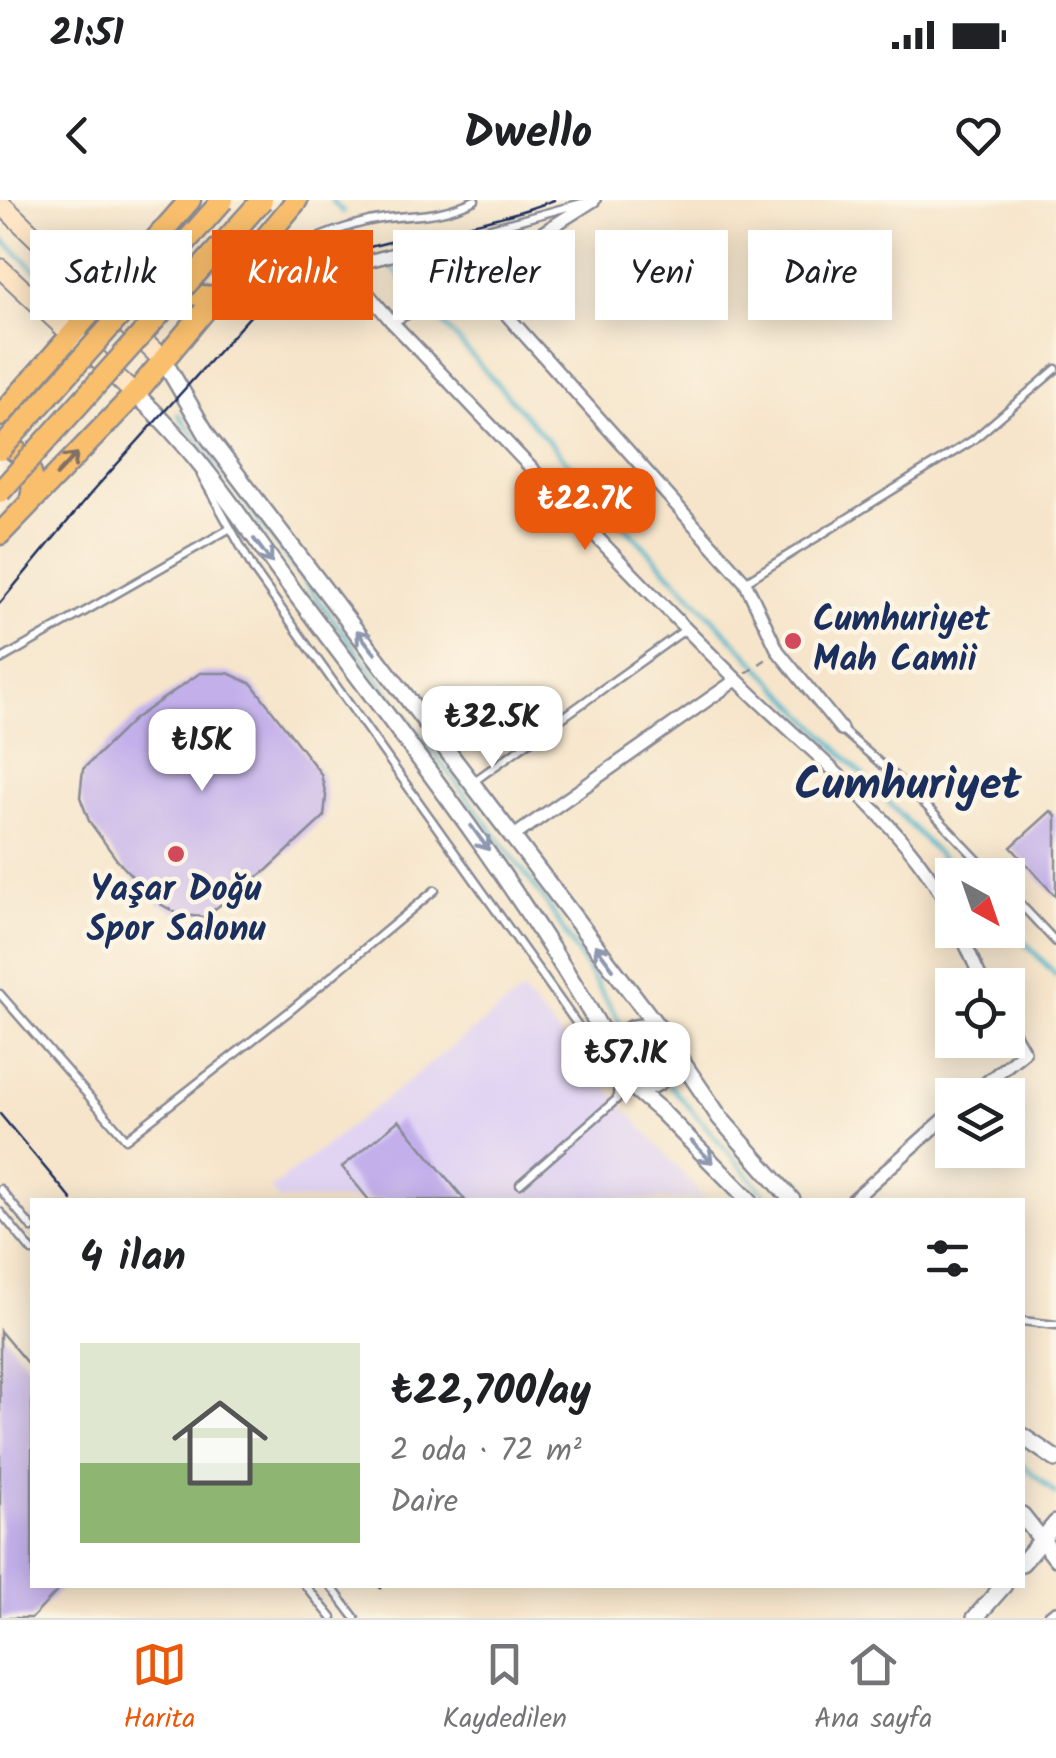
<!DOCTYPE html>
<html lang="tr">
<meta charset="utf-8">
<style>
body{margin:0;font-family:Kalam,sans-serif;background:#f6f6f6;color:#202124;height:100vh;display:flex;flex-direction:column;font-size:38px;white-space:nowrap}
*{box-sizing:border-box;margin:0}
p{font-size:32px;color:#757577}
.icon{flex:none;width:55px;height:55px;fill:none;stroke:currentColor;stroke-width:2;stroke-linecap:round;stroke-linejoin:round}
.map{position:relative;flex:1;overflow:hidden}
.details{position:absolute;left:30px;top:998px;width:995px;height:390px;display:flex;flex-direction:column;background:#fff;border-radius:0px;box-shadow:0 5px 25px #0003}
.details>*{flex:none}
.banner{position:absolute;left:30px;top:30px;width:998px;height:90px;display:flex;gap:20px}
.needle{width:65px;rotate:140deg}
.controls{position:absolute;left:935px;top:658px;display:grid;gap:20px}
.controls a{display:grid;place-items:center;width:90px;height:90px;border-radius:0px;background:#fff;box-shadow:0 5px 25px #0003;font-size:50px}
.price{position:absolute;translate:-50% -85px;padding:0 22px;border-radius:20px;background:#fff;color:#222;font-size:32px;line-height:65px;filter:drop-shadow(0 2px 5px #0008)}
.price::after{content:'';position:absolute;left:50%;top:60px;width:30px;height:22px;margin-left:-15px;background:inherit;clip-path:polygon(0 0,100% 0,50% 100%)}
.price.current{background:#ea580c;color:#fff}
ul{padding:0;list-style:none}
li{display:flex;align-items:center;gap:30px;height:250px;padding:0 50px}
li span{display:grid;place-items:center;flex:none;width:280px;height:200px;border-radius:0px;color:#555}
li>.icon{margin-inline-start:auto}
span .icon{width:120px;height:120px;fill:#fffc;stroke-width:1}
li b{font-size:42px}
h2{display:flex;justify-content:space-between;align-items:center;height:120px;padding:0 50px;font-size:42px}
.chip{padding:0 35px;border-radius:0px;background:#fff;box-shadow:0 5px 25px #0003;font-size:35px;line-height:90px}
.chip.current{background:#ea580c;color:#fff}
.status{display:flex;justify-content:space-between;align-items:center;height:70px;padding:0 50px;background:#fff;direction:ltr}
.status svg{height:28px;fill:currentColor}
header{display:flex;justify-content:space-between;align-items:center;height:130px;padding:0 50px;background:#fff;font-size:45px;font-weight:700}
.tab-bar{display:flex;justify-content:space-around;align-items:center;height:140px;border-top:2px solid #e0e0e0;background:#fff;font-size:28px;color:#757577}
.tab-bar a{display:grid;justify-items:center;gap:5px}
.tab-bar .current{color:#ea580c}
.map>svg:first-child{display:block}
</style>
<div class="status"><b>21:51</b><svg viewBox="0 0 49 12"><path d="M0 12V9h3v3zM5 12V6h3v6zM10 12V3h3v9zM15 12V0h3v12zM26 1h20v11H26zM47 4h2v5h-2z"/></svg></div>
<header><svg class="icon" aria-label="back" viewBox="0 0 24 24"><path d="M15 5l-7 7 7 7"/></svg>Dwello<svg class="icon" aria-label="heart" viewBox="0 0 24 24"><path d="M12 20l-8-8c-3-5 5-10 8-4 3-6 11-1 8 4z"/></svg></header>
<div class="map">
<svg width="1056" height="1418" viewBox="0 0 1056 1418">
<rect width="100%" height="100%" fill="#fcf5e5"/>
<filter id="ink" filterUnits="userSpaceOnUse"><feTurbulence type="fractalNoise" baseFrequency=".01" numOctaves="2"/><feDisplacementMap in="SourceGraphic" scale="20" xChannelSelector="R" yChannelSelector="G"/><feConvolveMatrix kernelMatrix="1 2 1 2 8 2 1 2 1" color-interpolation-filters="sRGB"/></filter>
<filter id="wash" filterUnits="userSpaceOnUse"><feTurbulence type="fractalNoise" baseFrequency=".0048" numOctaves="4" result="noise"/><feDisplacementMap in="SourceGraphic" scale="40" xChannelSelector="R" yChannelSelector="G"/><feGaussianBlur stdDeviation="2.25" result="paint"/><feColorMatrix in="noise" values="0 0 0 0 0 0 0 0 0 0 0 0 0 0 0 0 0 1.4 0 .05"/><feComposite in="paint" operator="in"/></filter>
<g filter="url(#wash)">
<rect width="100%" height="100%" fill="#f6e5cb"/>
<polygon fill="#e1d4f3" points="522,792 706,1000 279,1000 270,989"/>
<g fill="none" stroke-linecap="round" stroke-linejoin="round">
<g stroke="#4eb6cd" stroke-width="4">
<polyline points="331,0 343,12"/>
<polyline points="0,37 69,100"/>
<polyline points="391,66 422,100"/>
<polyline points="428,107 621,322 958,675"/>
<polyline points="178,214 544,699 620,822"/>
<polyline points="1008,725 1056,775"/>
<polyline points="668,883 770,1000"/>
<polyline points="1022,1264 1056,1294"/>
</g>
</g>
<g id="blocks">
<g fill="#c3b0eb">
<polygon points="200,473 228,473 252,484 321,574 326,596 324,617 266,671 204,717 180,715 155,701 117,660 89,621 80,597 83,569 134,519"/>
<polygon points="1051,611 1056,616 1056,697 1011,647"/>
<polygon points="399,920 465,1000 369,1000 342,967"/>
<polygon points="0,1131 32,1169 32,1385 63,1385 32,1418 0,1418"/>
</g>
</g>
</g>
<g filter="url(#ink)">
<use href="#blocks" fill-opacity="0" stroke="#888a94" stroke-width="2.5"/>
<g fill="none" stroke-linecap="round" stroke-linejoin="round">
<defs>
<g id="service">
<polyline points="280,30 282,38 294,47"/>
<polyline points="440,42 582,3"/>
<path d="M246 73C285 52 326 31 369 21 412 12 430 21 475 0"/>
<polyline points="201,275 255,372 604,862"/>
<polyline points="745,382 973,240 1056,169"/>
<polyline points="0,460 229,329"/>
<polyline points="842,530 913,592 992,675"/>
<polyline points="473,582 686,429"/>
<polyline points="1008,691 1056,742"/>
<polyline points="0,794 126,939 291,810 435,690"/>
<polyline points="520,984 617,899 618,878"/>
<polyline points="0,989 32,1028"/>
<polyline points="0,1012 32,1051"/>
<polyline points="1022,1121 1056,1125"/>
<polyline points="305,1385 332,1418"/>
<polyline points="330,1385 355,1418"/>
</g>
<g id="minor">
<path d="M594 0 473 77 439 42 346 67 391 121C507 241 620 365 739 482 806 549 915 631 952 716"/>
<polyline points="391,121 473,77 745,382 778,451 841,529"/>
<polyline points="514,636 736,480"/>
<polyline points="959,730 984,785"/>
<polyline points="971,895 1024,852 1008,824"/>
<polyline points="853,1000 952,912"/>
</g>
<g id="tertiary">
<polyline points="164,161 209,238 666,838 720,918 792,1000"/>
<path d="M135 194C200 251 249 332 301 401 411 547 522 689 612 849"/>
<circle cx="642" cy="857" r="30"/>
<polyline points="605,863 661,911 749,1000"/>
<polyline points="1022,1236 1056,1259"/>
<polyline points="1022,1315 1056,1358"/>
<polyline points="1022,1363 1056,1323"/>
<polyline points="975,1418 1004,1385"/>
<polyline points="1051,1418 1056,1414"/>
</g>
<g id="secondary">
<polyline points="0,3 164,161"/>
<polyline points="0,68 135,194"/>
</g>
<g id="trunk">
<path d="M162 31C151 68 178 100 216 96"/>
<polyline points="0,216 190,0"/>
<path d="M0 243C27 252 38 275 30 302"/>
<polyline points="0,334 135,194 297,0"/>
</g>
</defs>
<use href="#service" stroke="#888a94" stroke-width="11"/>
<use href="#minor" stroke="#888a94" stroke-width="16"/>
<use href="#tertiary" stroke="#888a94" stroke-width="20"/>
<use href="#secondary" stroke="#888a94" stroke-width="22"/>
<use href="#trunk" stroke="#888a94" stroke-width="25"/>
<polyline stroke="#888a94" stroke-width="2.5" stroke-dasharray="8 8" stroke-linecap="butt" points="746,473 768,458"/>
<use href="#service" stroke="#fff" stroke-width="6"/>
<use href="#minor" stroke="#fff" stroke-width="11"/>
<use href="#tertiary" stroke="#fff" stroke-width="15"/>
<use href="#secondary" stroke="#fde5c5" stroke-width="18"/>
<use href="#trunk" stroke="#f9bf6d" stroke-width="20"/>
<g stroke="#1b2f5e" stroke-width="2.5">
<path d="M0 403 92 292 279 84C361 34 465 35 554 0"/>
<polyline points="0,914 72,1000"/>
<polyline points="378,1385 381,1388"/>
</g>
<defs>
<g id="trunk-bridge">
<polyline points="0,250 223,0"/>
<polyline points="0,292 262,0"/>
</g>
</defs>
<use href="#trunk-bridge" stroke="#888a94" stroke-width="25" stroke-linecap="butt"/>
<use href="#trunk-bridge" stroke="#f9bf6d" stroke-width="20"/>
</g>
<defs><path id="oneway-shaft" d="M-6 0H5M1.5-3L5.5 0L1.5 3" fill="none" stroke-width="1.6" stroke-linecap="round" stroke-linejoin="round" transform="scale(2.5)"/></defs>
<use stroke="#7f7065" href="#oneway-shaft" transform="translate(67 264) rotate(-46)"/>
<g stroke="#8d97ae">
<use href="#oneway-shaft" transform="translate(263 351) rotate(53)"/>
<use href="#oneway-shaft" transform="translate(366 442) rotate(-128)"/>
<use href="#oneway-shaft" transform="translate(480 638) rotate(54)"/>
<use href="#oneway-shaft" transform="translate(604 757) rotate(-127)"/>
<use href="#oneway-shaft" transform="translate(702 952) rotate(46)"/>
</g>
</g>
<g fill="#d1495b" stroke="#fcf5e5" stroke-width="4">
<circle cx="793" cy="441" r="10"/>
<circle cx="176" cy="654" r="10"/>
</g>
<g text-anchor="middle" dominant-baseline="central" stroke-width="9" stroke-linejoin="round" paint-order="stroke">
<g font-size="35" font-weight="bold" fill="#1b2f5e" stroke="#fcf5e5" text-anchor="start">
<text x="813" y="421">Cumhuriyet<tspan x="813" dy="40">Mah Camii</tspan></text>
<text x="176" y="691" text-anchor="middle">Yaşar Doğu<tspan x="176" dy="40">Spor Salonu</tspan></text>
</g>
<g font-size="45" font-weight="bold" fill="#1b2f5e" stroke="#fcf5e5">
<text x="908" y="587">Cumhuriyet</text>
</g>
</g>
</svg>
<div class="controls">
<a><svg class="needle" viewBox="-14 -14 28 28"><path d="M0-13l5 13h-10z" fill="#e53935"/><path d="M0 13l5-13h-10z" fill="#757577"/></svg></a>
<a><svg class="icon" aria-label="locate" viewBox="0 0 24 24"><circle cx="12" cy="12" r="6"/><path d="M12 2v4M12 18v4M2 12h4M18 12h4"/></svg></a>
<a><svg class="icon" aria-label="layers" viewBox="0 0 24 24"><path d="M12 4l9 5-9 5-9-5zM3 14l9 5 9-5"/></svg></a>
</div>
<b class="price current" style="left:585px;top:353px">₺22.7K</b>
<b class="price" style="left:492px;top:571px">₺32.5K</b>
<b class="price" style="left:202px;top:594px">₺15K</b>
<b class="price" style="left:626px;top:907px">₺57.1K</b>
<div class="banner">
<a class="chip">Satılık</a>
<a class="chip current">Kiralık</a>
<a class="chip">Filtreler</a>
<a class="chip">Yeni</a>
<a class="chip">Daire</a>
</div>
<section class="details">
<h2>4 ilan<svg class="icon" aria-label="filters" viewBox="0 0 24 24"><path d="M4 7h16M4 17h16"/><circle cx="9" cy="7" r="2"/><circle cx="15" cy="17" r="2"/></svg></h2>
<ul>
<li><span style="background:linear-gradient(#dfe7d0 60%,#8fb573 0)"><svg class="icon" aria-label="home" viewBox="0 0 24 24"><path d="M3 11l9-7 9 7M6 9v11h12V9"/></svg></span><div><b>₺22,700/ay</b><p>2 oda · 72 m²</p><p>Daire</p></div></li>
</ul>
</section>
</div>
<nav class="tab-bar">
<a class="current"><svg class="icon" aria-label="map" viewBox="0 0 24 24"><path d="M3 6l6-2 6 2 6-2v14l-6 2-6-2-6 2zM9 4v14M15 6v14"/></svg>Harita</a>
<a><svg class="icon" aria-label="saved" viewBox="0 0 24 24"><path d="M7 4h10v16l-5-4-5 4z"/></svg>Kaydedilen</a>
<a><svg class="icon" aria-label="home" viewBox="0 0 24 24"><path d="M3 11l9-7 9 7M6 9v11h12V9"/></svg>Ana sayfa</a>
</nav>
